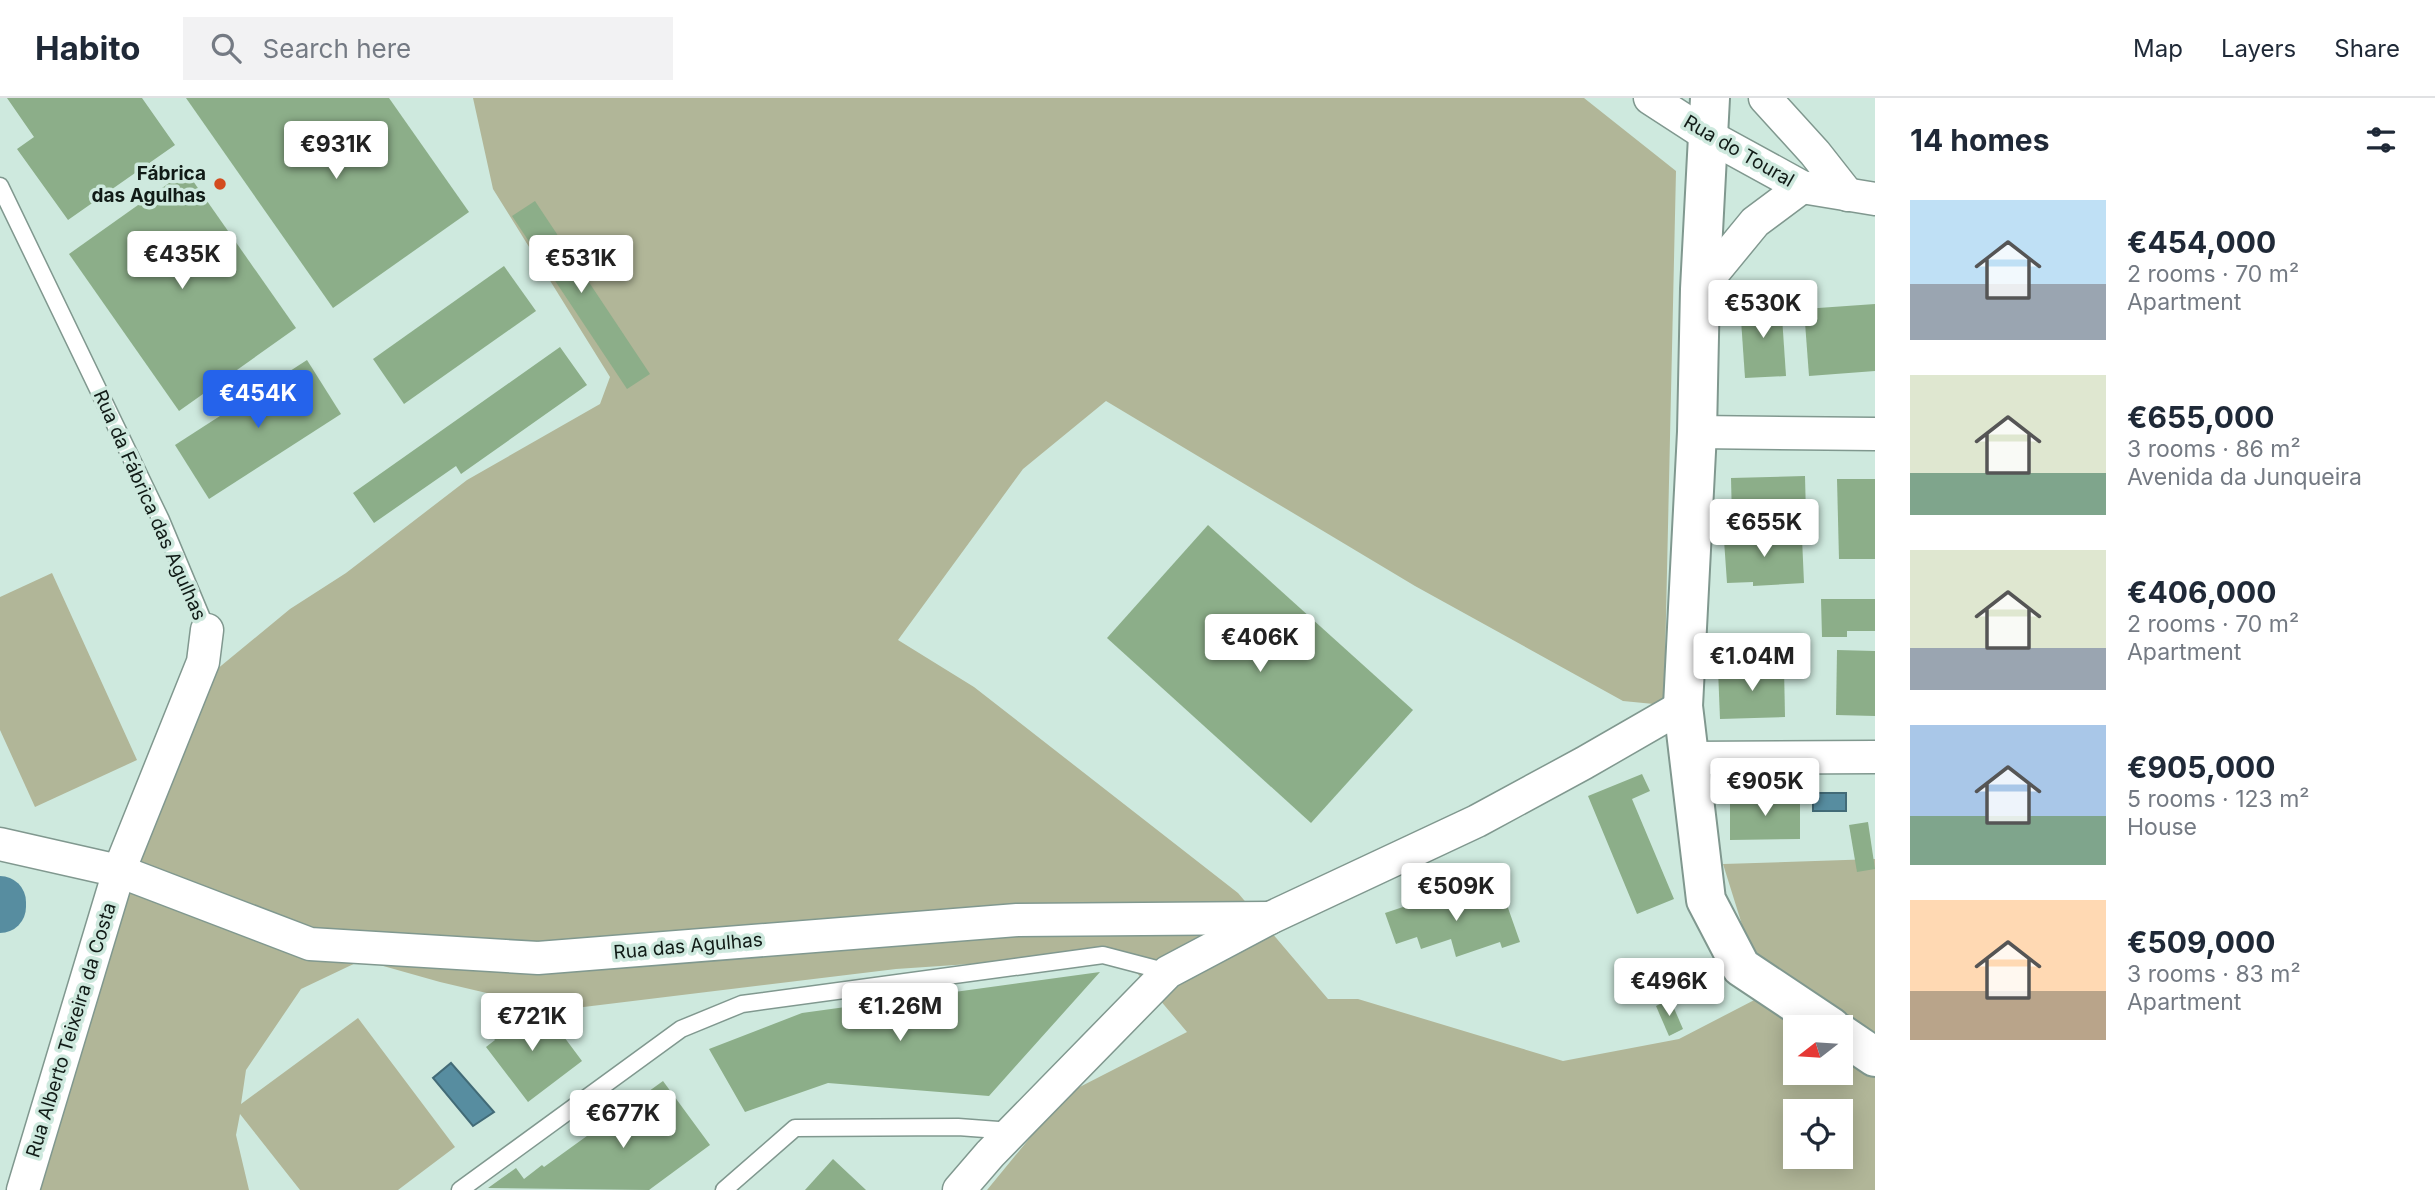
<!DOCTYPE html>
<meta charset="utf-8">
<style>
body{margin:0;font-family:Inter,sans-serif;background:#f2f2f3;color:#1f2937;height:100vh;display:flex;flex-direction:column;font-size:26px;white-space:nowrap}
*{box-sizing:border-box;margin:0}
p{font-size:23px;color:#747a83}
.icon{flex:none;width:38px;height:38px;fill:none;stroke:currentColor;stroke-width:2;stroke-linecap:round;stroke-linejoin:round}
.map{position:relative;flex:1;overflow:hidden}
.sheet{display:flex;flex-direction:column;background:#fff;width:560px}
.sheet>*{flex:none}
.needle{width:46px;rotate:253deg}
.fabs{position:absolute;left:1783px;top:917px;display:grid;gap:14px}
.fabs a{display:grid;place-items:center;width:70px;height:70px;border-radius:0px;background:#fff;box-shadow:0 4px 18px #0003;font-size:35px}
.price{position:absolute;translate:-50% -60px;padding:0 16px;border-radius:7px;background:#fff;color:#222;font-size:23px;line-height:46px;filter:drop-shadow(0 2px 4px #0008)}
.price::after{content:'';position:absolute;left:50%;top:42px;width:21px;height:16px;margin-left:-10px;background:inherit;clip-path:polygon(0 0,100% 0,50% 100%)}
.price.current{background:#2563eb;color:#fff}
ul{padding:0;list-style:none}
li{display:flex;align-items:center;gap:21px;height:175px;padding:0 35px}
li span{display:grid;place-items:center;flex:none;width:196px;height:140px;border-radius:0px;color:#555}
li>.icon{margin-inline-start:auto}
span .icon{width:84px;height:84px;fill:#fffc;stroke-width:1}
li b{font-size:30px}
h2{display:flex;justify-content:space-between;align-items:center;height:84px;padding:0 35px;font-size:30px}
header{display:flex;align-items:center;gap:42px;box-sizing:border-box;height:98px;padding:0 35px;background:#fff;border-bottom:2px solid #e0e1e3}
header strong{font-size:33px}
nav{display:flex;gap:38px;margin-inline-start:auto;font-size:24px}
.search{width:490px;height:63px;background:#f2f2f3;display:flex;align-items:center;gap:18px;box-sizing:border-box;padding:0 24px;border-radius:0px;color:#747a83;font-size:26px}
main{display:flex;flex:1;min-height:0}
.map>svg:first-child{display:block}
</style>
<header>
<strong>Habito</strong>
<div class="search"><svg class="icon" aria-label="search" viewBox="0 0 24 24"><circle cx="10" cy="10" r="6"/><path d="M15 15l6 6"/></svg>Search here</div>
<nav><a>Map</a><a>Layers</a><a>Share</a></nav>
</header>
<main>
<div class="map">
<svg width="1875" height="1092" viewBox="0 0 1875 1092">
<rect width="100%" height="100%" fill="#cee9de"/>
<g fill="#b1b698" fill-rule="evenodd">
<path d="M473 0H1584L1676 73 1664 607 1623 603 1415 488 1106 303 1023 371 898 542 974 589 1238 795 1328 901H1358L1563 963 1679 941 1764 897 1723 766 1875 761V1092H987L1066 996 1187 934 1121 856 896 871 559 912 440 884 362 862 301 891 246 972 241 1006 358 920 455 1049 398 1092H300L240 1016 236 1037 249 1092H36L182 600 290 511 346 475 467 382 600 306 610 279 493 91ZM1796 929H1841V975H1796ZM1796 1013H1841V1059H1796Z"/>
<polygon points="52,475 137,662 35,709 0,632 0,499"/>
</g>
<g fill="#578da0" stroke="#426b77" stroke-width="2">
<rect x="1813" y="695" width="33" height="18"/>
<polygon points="451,965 494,1014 473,1028 433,980"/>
</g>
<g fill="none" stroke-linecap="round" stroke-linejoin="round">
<polyline stroke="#578da0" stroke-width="52" points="0,804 0,809"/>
</g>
<g fill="#8cae89">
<polygon points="7,0 142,0 175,47 68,122 17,51 34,39"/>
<polygon points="186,0 389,0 469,114 333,210"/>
<polygon points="186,73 296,230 179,313 69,156"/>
<polygon points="535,103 650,276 627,291 512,118"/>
<polygon points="504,168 536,213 404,306 373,261"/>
<polygon points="1781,204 1786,278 1745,280 1740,207"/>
<polygon points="1875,206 1875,273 1809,278 1804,211"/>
<polygon points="560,249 587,287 461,376 456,368 374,425 353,395"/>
<polygon points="307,262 341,316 209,401 175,347"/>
<polygon points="1805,378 1806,418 1732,421 1731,380"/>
<polygon points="1837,381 1875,381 1875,461 1839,461"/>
<polygon points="1208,427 1413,612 1311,725 1107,540"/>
<polygon points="1776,429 1776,441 1802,440 1804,485 1753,488 1753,484 1727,485 1724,442 1746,440 1745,431"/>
<polygon points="1821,501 1875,501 1875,533 1847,533 1847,539 1822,539"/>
<polygon points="1837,552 1875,553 1875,618 1836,617"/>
<polygon points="1784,569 1785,619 1720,621 1718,571"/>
<polygon points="1642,676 1650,693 1632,701 1674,801 1637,816 1588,698"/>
<polygon points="1730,699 1800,699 1800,741 1730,742"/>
<polygon points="1868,724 1875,771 1857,774 1849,727"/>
<polygon points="1501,790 1520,844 1502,850 1500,844 1456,859 1451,841 1421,851 1417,839 1396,846 1385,815 1445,795 1450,807"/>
<polygon points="1100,874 989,998 828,985 745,1014 709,951 802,915"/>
<polygon points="1670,901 1683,931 1669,938 1656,908"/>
<polygon points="544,912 582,963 528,1004 486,949 495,942 486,930 505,916 517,933"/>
<polygon points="663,983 710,1047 649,1092 488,1090 516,1070 524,1081 542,1067 544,1069"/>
<polygon points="833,1061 866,1092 805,1092"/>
</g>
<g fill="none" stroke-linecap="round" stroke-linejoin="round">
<defs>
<g id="service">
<polyline points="0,88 161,422 207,532"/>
<polyline points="460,1092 681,931 742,906 1103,857 1168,874"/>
<polyline points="724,1092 795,1030 958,1029 1012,1033"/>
</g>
<g id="minor">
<polyline points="1650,0 1707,37 1802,89 1875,101"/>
<polyline points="1765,0 1815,55 1848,97"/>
<polyline points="1700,191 1755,124 1802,89"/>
<polyline points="1697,334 1875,336"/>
<polyline points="1689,660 1875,659"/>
<polyline points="0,746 119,773 310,846 538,860 1017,822 1270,820"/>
<polyline points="23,1092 119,773 203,564 207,532"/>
<polyline points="959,1092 990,1056 1168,874 1270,820 1477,723 1584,665 1683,608"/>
</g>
<g id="tertiary">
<polyline points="1710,0 1700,191 1697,334 1683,608 1706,802 1741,869 1831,929"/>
<polyline points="1841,936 1875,959"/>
</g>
</defs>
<use href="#service" stroke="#80988f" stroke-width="19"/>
<use href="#minor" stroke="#80988f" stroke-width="35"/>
<use href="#tertiary" stroke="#80988f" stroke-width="42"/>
<use href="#service" stroke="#fff" stroke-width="16"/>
<use href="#minor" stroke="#fff" stroke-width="32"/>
<use href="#tertiary" stroke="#fff" stroke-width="38"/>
</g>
<circle fill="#d34b1e" stroke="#cee9de" stroke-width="2.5" cx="220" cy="86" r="7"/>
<g text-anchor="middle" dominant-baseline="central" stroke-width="7" stroke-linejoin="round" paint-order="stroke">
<g font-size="19" fill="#111b17" stroke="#cee9de">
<text transform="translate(1739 53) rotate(30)">Rua do Toural</text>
<text transform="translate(150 407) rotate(66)">Rua da Fábrica das Agulhas</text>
<text transform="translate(688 848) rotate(-5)">Rua das Agulhas</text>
<text transform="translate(71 932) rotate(-73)">Rua Alberto Teixeira da Costa</text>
</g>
<g font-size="19" font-weight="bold" fill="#111b17" stroke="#cee9de" text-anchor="end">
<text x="206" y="75">Fábrica<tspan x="206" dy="22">das Agulhas</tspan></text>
</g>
</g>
</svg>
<div class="fabs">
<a><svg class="needle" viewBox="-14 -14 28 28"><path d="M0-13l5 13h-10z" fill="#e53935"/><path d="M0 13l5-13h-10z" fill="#747a83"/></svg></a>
<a><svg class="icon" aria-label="locate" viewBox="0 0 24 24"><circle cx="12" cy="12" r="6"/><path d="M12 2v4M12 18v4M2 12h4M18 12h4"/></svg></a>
</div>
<b class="price" style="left:336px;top:83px">€931K</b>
<b class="price" style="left:182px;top:193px">€435K</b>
<b class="price" style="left:581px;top:197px">€531K</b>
<b class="price" style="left:1763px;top:242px">€530K</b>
<b class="price current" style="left:258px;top:332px">€454K</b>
<b class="price" style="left:1764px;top:461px">€655K</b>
<b class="price" style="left:1260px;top:576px">€406K</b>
<b class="price" style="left:1752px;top:595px">€1.04M</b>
<b class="price" style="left:1765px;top:720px">€905K</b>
<b class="price" style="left:1456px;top:825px">€509K</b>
<b class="price" style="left:1669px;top:920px">€496K</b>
<b class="price" style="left:900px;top:945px">€1.26M</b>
<b class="price" style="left:532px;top:955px">€721K</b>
<b class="price" style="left:623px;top:1052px">€677K</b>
</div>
<section class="sheet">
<h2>14 homes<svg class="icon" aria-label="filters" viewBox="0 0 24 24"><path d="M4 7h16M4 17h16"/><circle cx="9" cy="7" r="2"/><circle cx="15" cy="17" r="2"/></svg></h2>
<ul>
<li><span style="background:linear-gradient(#bfe0f5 60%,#9aa5b1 0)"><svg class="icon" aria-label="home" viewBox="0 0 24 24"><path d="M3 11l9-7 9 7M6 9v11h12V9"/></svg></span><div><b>€454,000</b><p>2 rooms · 70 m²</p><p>Apartment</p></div></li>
<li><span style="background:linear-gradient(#dfe7d0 70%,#7fa58c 0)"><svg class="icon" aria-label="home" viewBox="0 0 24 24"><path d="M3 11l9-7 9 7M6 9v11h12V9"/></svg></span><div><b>€655,000</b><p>3 rooms · 86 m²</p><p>Avenida da Junqueira</p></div></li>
<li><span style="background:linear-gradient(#dfe7d0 70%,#9aa5b1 0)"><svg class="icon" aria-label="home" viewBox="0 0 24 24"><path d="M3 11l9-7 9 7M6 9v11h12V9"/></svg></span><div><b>€406,000</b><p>2 rooms · 70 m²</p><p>Apartment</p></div></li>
<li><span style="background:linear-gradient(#a9c7e8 65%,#7fa58c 0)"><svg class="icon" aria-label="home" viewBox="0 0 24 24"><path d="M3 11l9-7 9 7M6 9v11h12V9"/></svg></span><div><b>€905,000</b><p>5 rooms · 123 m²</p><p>House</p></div></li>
<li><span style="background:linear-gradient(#ffd9b3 65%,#b9a48a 0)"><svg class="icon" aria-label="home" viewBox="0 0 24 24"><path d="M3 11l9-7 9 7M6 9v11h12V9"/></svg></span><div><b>€509,000</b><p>3 rooms · 83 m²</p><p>Apartment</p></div></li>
</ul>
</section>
</main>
